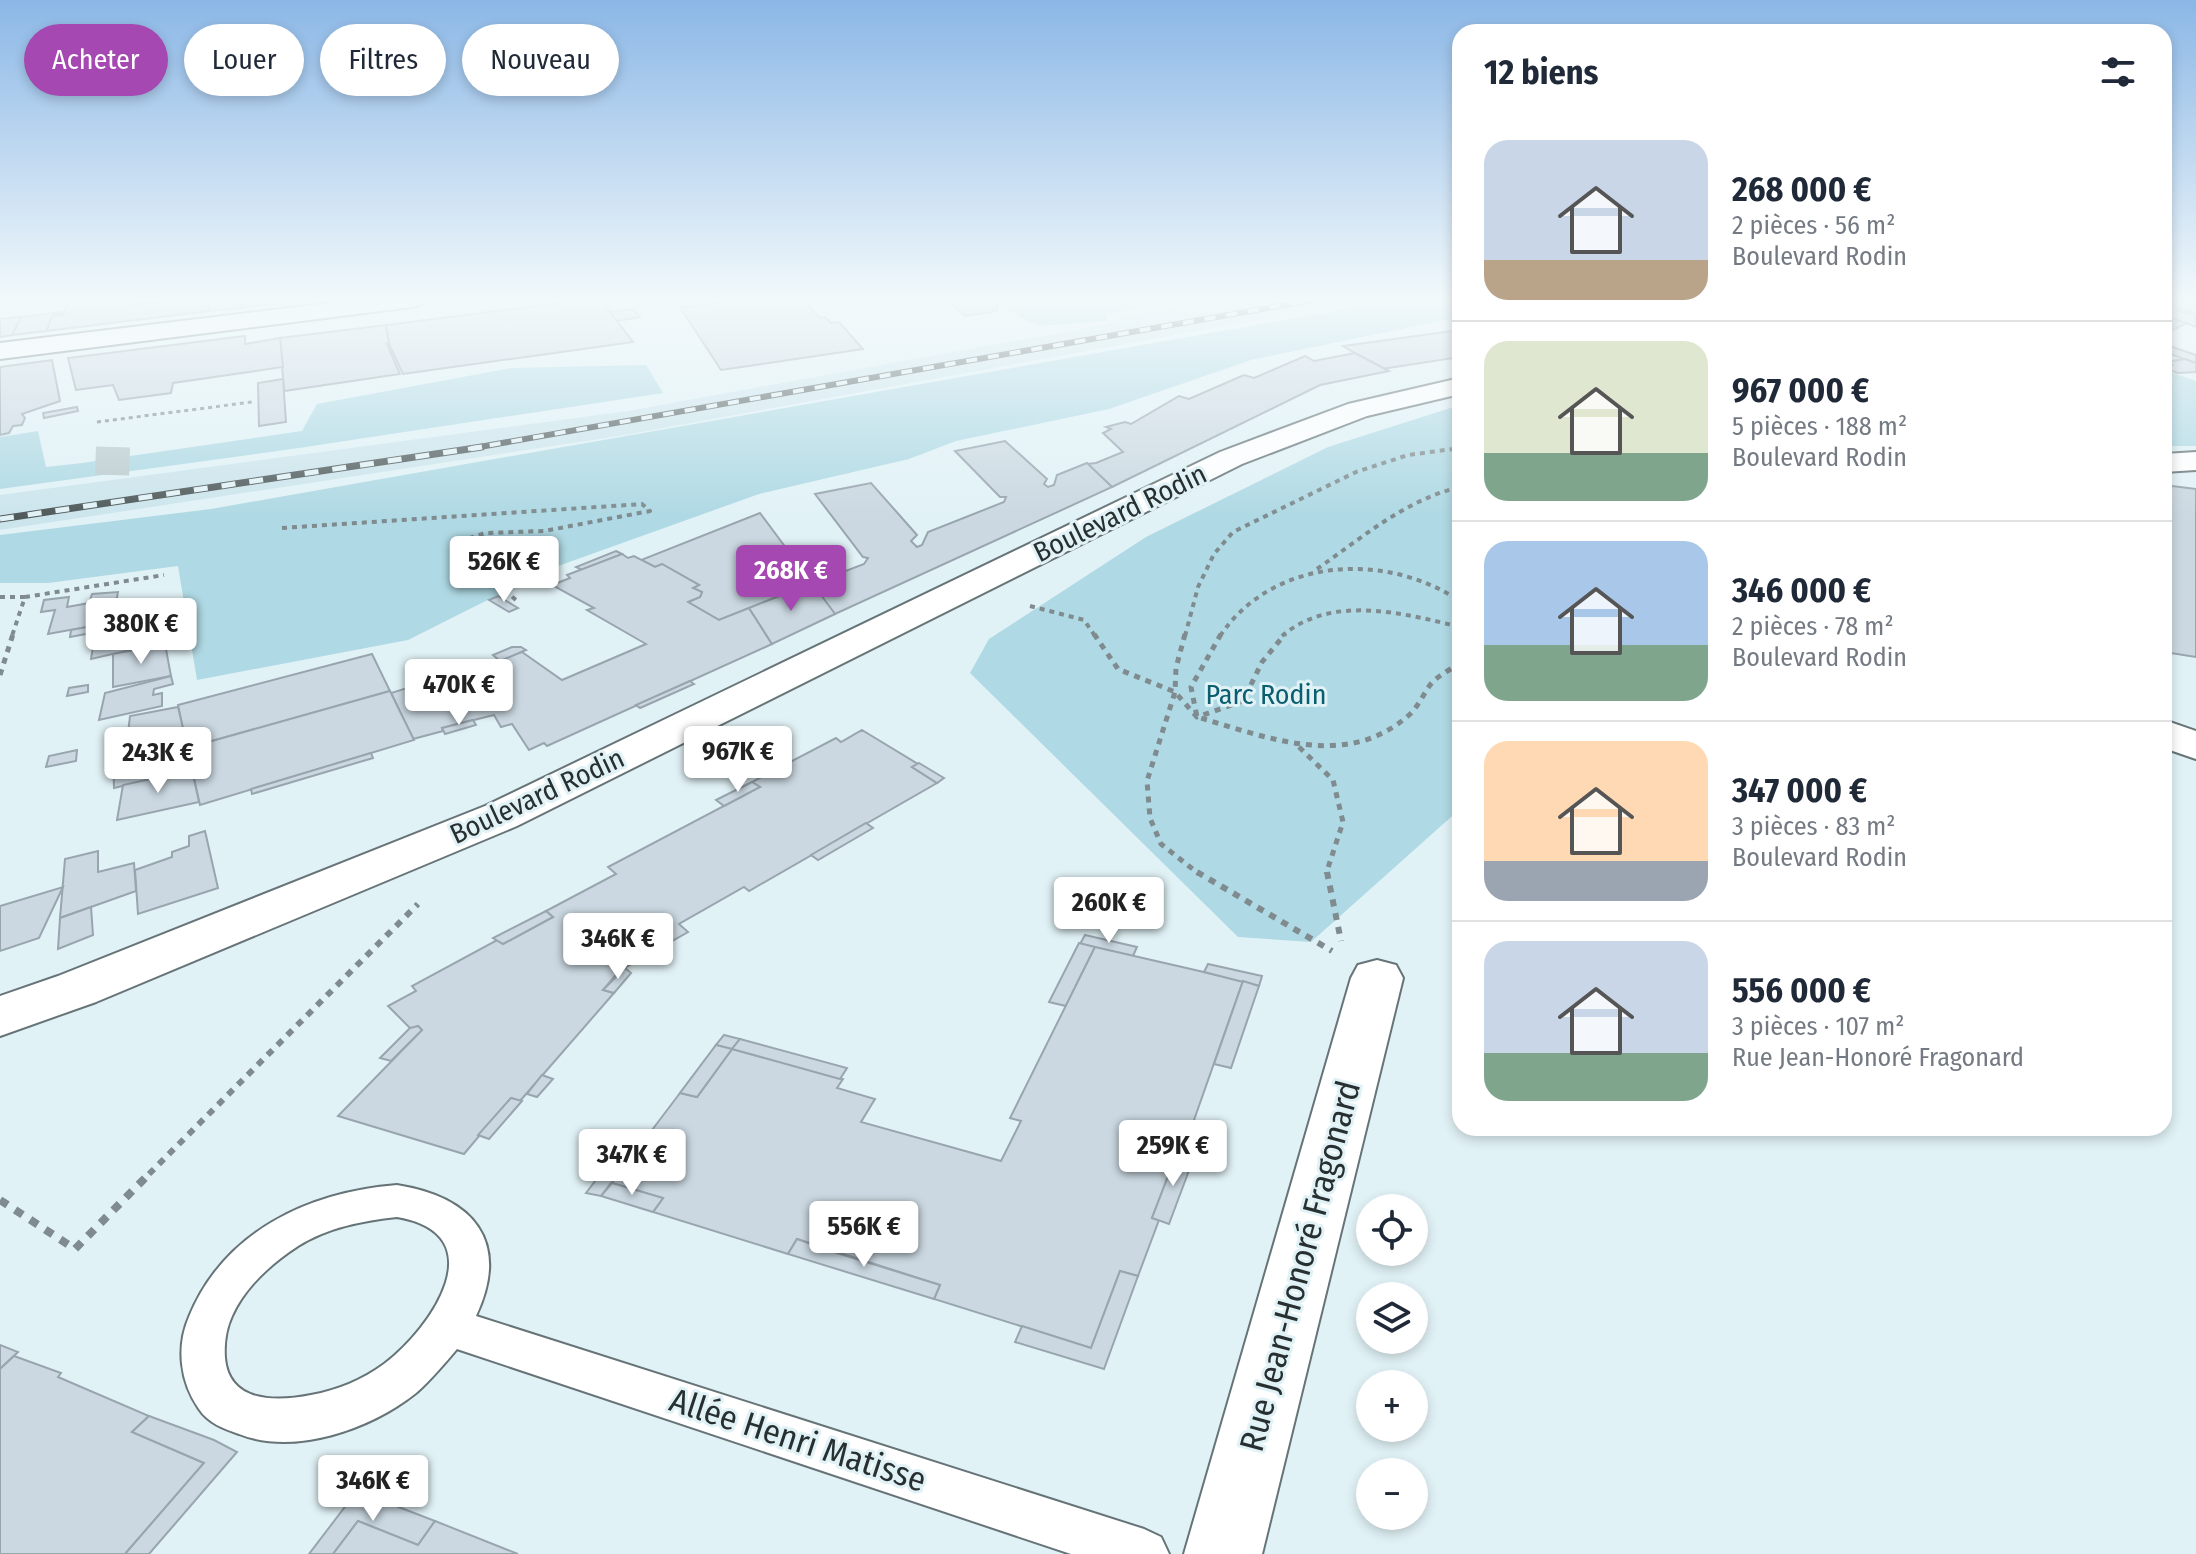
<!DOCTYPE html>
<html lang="fr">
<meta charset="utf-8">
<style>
body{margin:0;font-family:"Fira Sans Condensed",sans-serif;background:#f2f2f3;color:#1f2937;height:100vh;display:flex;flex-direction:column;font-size:30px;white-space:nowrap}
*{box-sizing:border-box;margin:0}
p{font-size:26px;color:#747a83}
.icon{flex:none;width:44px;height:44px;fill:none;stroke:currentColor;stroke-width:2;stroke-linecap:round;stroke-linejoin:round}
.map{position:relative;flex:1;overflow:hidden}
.panel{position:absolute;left:1452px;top:24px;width:720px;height:1112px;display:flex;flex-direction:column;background:#fff;border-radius:24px;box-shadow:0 4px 12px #0003}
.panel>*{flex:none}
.banner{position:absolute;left:24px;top:24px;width:760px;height:72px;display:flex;gap:16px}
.controls{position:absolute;left:1356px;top:1194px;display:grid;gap:16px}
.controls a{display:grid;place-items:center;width:72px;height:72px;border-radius:50%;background:#fff;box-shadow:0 4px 12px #0003;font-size:40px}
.price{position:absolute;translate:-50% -68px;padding:0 18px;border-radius:8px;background:#fff;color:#222;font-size:26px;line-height:52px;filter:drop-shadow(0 2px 4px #0008)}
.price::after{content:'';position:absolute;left:50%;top:48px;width:24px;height:18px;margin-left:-12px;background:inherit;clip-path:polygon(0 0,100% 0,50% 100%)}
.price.current{background:#a548b1;color:#fff}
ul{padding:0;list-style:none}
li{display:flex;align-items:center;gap:24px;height:200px;padding:0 32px}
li+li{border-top:2px solid #e0e1e3}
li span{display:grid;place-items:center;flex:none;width:224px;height:160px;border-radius:24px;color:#555}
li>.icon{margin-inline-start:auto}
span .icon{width:96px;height:96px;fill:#fffc;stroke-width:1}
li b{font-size:34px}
h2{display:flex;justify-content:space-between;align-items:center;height:96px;padding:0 32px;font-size:34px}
.tag{padding:0 28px;border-radius:36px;background:#fff;box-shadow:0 4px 12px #0003;font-size:28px;line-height:72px}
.tag.current{background:#a548b1;color:#fff}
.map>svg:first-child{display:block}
</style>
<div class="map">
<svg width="2196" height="1554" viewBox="0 0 2196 1554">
<rect width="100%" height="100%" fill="#e1f2f6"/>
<polygon fill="#cce5ec" points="1213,300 1367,300 619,436 0,530 0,495 628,411 1119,322 1118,318 1122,317"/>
<g fill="#afd9e4">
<polygon points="1015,300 1190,300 1106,314 1107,321 1040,326 1007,311"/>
<polygon points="1398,300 1460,300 1460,317 1251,360 1109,409 956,441 909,459 759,494 547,570 408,640 197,680 178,566 48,583 0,583 0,535 211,509"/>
<polygon points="646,365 663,393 299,448 0,489 0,437 38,431 46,467 82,463 302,431 317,404 512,368"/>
<polygon points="2164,370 2196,381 2196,446 2164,446"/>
<polygon points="1460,405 1460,809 1311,942 1238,937 970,673 989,639 1146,537 1328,447"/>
</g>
<g fill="#cbd8e1" stroke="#99a5ae" stroke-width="2">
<polygon points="69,300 132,300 131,304 210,300 209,311 46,331 52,316 63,315"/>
<polygon points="210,300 242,300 241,308 209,311"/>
<polygon points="242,300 303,300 241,308"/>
<polygon points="583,300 601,300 633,342 403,374 389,344 386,325"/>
<polygon points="727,300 804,300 820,318 825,317 831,323 839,322 863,349 721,370 680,307 729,302"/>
<polygon points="948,300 998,300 997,311 965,316"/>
<polygon points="2181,300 2196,301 2196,314 2164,303"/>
<polygon points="2164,306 2196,316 2196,327 2164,315"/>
<polygon points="633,309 640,317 617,321 610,312"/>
<polygon points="64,312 52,316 46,331 12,335 21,317"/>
<polygon points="2164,316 2173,319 2187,323 2164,334"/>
<polygon points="21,317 12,335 0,337 0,319"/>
<polygon points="386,325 389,344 387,344 400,374 284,391 280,338"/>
<polygon points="1460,330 1460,357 1382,369 1343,346"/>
<polygon points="245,336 245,344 280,338 283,367 173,383 171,393 119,400 113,385 76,390 68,358"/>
<polygon points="2164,344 2196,355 2196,363 2164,352"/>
<polygon points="1355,353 1389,371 1320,385 1112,487 1087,464 1096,463 1123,452 1103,433 1111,429 1106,427 1125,422 1131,424 1179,396 1189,399 1244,375 1254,378 1305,356 1314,361"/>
<polygon points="2185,359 2196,363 2196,372 2178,373 2164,368 2172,365 2165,362"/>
<polygon points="52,360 60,401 22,414 25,418 22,425 13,426 9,433 0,435 0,367"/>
<polygon points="283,379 286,422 259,426 258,383"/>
<polygon points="77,407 78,411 44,418 43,413"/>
<polygon points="1005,441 1047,479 1044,484 1048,487 1054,485 1057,475 1087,463 1112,487 835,614 812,584 864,564 868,558 863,557 815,494 871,483 917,535 911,541 917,547 922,545 928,532 1004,502 1006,497 1000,497 955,451"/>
<polygon points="2164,485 2196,489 2196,657 2164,652"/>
<polygon points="760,513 812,583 719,620 688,602 700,597 702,592 693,588 699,585 662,564 655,567 641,560"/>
<polygon points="616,551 622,554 582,570 576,567"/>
<polygon points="622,554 628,558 634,556 655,567 662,564 699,585 693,588 702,592 700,597 688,602 719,620 749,608 772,644 547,746 544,743 529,750 512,724 501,727 494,715 442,728 443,731 413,739 391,693 522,652 562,680 646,644 587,610 594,608 552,585 570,578 567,575"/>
<polygon points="812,583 835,614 772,644 749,608"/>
<polygon points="118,592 114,613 156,605 158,614 48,634 55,610 41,612 44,600 69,597 67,607 89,603 92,594"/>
<polygon points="498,596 518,608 509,612 489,600"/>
<polygon points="158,614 165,644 126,651 128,626 70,637 71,630"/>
<polygon points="127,640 126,651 91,659 93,647"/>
<polygon points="165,644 171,676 113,687 113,654"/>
<polygon points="512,647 521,647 526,650 500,661 493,655"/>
<polygon points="372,654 390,691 187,748 178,705"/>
<polygon points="171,676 173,684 154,689 153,695 162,693 162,706 99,720 105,693"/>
<polygon points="690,681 694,684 640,708 636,705"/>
<polygon points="88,685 88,692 67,696 69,688"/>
<polygon points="390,691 414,740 200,805 187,748"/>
<polygon points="178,707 185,737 126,750 130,716"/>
<polygon points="473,720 476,725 445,734 442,728"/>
<polygon points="862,730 918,764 912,767 937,783 749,891 744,887 679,924 688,932 619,971 603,990 614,993 520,1101 511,1098 464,1154 338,1116 422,1030 418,1026 411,1029 388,1006 416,991 412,986 499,939 503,944 553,917 546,911 616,874 608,867 760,787 752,782 836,738 841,742"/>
<polygon points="185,737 192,770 114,788 113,752"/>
<polygon points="77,750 76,761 46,767 49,756"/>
<polygon points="371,753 373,758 252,794 251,789"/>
<polygon points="919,763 944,778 937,783 912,767"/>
<polygon points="192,770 199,802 117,820 123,785"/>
<polygon points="752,782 760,787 724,806 716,800"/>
<polygon points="866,823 873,828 818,860 811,855"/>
<polygon points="205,831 218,888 138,914 135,870 172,857 172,852 189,846 189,836"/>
<polygon points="98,851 98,872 134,863 136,891 60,918 65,859"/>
<polygon points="63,887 39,938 0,951 0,906"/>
<polygon points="91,907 93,935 58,949 60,918"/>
<polygon points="546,911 553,917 503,944 493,938"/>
<polygon points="1085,935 1137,947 1133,956 1080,944"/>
<polygon points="1079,943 1095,947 1066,1006 1049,1002"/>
<polygon points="1095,947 1243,981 1182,1154 1177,1153 1152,1218 1159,1220 1138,1276 1120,1271 1091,1348 934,1299 940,1285 797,1239 788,1254 653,1212 663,1198 612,1183 680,1093 697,1097 732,1049 843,1079 837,1088 875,1099 861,1122 1001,1161 1021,1121 1010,1118"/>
<polygon points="1208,964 1262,976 1259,986 1204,972"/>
<polygon points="625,968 631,973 614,993 603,990"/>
<polygon points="1243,981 1259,986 1231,1068 1214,1064"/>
<polygon points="418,1026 422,1030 391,1061 380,1058 410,1028"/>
<polygon points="724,1035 740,1039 732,1049 716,1045"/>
<polygon points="740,1039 847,1068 840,1079 732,1049"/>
<polygon points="716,1045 732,1049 697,1097 680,1093"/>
<polygon points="542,1075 553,1079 537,1097 527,1094"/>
<polygon points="511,1098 522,1101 489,1139 478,1135"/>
<polygon points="634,1130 651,1130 601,1196 586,1193"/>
<polygon points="1177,1153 1194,1157 1169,1224 1152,1218"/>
<polygon points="612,1183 663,1198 653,1212 601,1196"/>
<polygon points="797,1239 837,1253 940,1285 934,1299 788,1254"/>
<polygon points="1120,1271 1138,1276 1104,1369 1015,1342 1022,1326 1091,1348"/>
<polygon points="0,1345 18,1352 0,1369"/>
<polygon points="14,1356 61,1373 58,1377 149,1416 132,1432 204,1463 125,1554 0,1554 0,1369"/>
<polygon points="149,1416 214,1440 237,1452 149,1554 125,1554 204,1463 132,1432"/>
<polygon points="357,1491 435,1521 418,1545 358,1521 333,1554 309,1554"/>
<polygon points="358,1521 418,1545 435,1521 518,1554 333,1554"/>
</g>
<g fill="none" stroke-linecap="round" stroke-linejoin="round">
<polyline stroke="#bccbce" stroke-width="34" stroke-dasharray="34 17" stroke-linecap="butt" points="112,475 113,447"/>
<defs>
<path id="lane" d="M397 1185C473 1197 511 1241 476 1316L1144 1529 1161 1537 1169 1554H1071L457 1349C444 1364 431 1380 416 1393 371 1429 295 1456 239 1434 224 1429 208 1423 199 1409 180 1382 176 1347 189 1317 224 1231 309 1192 397 1185ZM397 1217C496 1234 432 1328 384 1364 362 1380 338 1390 311 1395 276 1402 229 1403 225 1358 224 1344 226 1329 232 1316 245 1287 272 1263 298 1246 329 1227 362 1221 397 1217Z"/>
<g id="street">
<polygon points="2196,452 2196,470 2164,472 2164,454"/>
<polygon points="2164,720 2196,731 2196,759 2164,748"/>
<polygon points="1377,960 1396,965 1403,978 1262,1554 1184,1554 1351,978 1358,965"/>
</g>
<g id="primary">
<polygon points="354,300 424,300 420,305 412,307 0,359 0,343"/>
<polygon points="1460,378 1460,394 1367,416 1242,464 517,826 96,1002 0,1036 0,996 58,976 485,806 1220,452 1348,404"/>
</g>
</defs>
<use href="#lane" stroke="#667478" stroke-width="4"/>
<use href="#street" stroke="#667478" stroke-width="4"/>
<use href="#primary" stroke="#667478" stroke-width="4"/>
<g stroke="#7f8b8e" stroke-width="3" stroke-dasharray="4 4" stroke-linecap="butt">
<polyline points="97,422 252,402"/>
<polyline points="1453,449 1460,448"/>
</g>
<g stroke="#7f8b8e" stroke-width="4" stroke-dasharray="5 5" stroke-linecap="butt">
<polyline points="282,528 642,504 650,511 544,531 485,533 454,543 518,602"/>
<path d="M1317 569C1363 537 1405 500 1460 487"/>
<polyline points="0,597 25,597 12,636"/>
<polyline points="25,597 164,575"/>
<polyline points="1030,606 1084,620 1095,636"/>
<polyline points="1185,636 1198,587 1214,554 1233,532 1356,472 1408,455 1460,448"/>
<path d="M1220 636C1273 557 1385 551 1460 601"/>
<path d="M1282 636C1331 594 1403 613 1460 627"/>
</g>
<g stroke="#7f8b8e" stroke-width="5" stroke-dasharray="6 6" stroke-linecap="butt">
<polyline points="1094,634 1118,669 1175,692 1197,717 1243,701 1262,662 1285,634"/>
<polyline points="1185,634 1176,668 1175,692 1147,781 1150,818 1161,844 1199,874"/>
<path d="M1221 634 1191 687 1197 717C1267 737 1346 771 1409 715 1418 707 1423 695 1430 685 1438 675 1450 670 1460 663"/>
<polyline points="0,675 13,634"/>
<polyline points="1299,747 1333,780 1343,822 1326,874"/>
</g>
<g stroke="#7f8b8e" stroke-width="6" stroke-dasharray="7 7" stroke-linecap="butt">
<polyline points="1197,872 1332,951"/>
<polyline points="1327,872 1341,941"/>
<polyline points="149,1174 418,904"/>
</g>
<polyline stroke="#7f8b8e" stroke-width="8" stroke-dasharray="9 9" stroke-linecap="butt" points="0,1200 75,1249 151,1172"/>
<use href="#lane" fill="#fff" fill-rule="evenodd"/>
<use href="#street" fill="#fff" fill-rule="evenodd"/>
<use href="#primary" fill="#fff" fill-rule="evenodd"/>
<defs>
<polyline id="rail-far1" points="468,449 1313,300"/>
<polyline id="rail" points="0,519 482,447"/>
</defs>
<use href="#rail-far1" stroke="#505a5b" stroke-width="6"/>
<use href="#rail" stroke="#505a5b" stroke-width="7"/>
<use href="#rail-far1" stroke="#e1f2f6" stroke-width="4" stroke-dasharray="11" stroke-linecap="butt"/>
<use href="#rail" stroke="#e1f2f6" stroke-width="5" stroke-dasharray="14" stroke-linecap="butt"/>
</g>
<linearGradient id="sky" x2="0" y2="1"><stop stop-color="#8bb7e6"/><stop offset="0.58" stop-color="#f2f9fb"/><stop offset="1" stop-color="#f2f9fb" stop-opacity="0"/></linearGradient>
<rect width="2196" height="517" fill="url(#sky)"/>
<g text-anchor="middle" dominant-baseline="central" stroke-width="6" stroke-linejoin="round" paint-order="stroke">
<g font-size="28" fill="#282f30" stroke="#e1f2f6">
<text transform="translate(1120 513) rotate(-26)">Boulevard Rodin</text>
<text transform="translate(537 796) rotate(-25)">Boulevard Rodin</text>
</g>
<g font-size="28" fill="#0b5e6f" stroke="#e1f2f6">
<text x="1266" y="694">Parc Rodin</text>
</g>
<g font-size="34" fill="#282f30" stroke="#e1f2f6">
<text transform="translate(1300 1266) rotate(-75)">Rue Jean-Honoré Fragonard</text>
<text transform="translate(798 1440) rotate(18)">Allée Henri Matisse</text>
</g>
</g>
</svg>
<div class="controls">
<a><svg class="icon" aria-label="locate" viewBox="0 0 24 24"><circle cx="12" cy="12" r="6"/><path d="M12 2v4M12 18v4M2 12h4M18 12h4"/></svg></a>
<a><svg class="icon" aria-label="layers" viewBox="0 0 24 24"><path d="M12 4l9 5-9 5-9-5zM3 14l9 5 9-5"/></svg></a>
<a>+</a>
<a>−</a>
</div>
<b class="price" style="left:504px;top:604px">526K €</b>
<b class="price current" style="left:791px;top:613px">268K €</b>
<b class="price" style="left:141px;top:666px">380K €</b>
<b class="price" style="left:459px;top:727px">470K €</b>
<b class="price" style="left:738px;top:794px">967K €</b>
<b class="price" style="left:158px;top:795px">243K €</b>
<b class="price" style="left:1109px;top:945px">260K €</b>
<b class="price" style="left:618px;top:981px">346K €</b>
<b class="price" style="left:1173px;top:1188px">259K €</b>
<b class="price" style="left:632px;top:1197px">347K €</b>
<b class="price" style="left:864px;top:1269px">556K €</b>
<b class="price" style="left:373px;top:1523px">346K €</b>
<div class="banner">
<a class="tag current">Acheter</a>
<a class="tag">Louer</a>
<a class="tag">Filtres</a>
<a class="tag">Nouveau</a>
</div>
<section class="panel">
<h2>12 biens<svg class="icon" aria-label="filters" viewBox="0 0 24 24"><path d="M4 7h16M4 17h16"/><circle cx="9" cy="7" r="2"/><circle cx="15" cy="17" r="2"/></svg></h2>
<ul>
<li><span style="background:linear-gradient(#c9d6e8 75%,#b9a48a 0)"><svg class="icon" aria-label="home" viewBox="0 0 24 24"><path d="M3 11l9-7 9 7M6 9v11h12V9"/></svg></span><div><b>268 000 €</b><p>2 pièces · 56 m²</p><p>Boulevard Rodin</p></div></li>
<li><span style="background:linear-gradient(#dfe7d0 70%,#7fa58c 0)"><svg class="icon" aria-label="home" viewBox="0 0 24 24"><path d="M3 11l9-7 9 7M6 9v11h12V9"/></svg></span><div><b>967 000 €</b><p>5 pièces · 188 m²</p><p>Boulevard Rodin</p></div></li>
<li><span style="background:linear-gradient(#a9c7e8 65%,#7fa58c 0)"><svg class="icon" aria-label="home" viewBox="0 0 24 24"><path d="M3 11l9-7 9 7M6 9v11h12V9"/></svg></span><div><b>346 000 €</b><p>2 pièces · 78 m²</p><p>Boulevard Rodin</p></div></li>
<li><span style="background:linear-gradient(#ffd9b3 75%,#9aa5b1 0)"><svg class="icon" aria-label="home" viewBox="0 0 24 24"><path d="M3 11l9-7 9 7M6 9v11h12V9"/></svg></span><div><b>347 000 €</b><p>3 pièces · 83 m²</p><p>Boulevard Rodin</p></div></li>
<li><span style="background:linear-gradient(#c9d6e8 70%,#7fa58c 0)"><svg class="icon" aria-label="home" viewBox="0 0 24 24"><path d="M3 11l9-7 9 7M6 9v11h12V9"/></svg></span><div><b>556 000 €</b><p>3 pièces · 107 m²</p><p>Rue Jean-Honoré Fragonard</p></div></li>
</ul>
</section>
</div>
